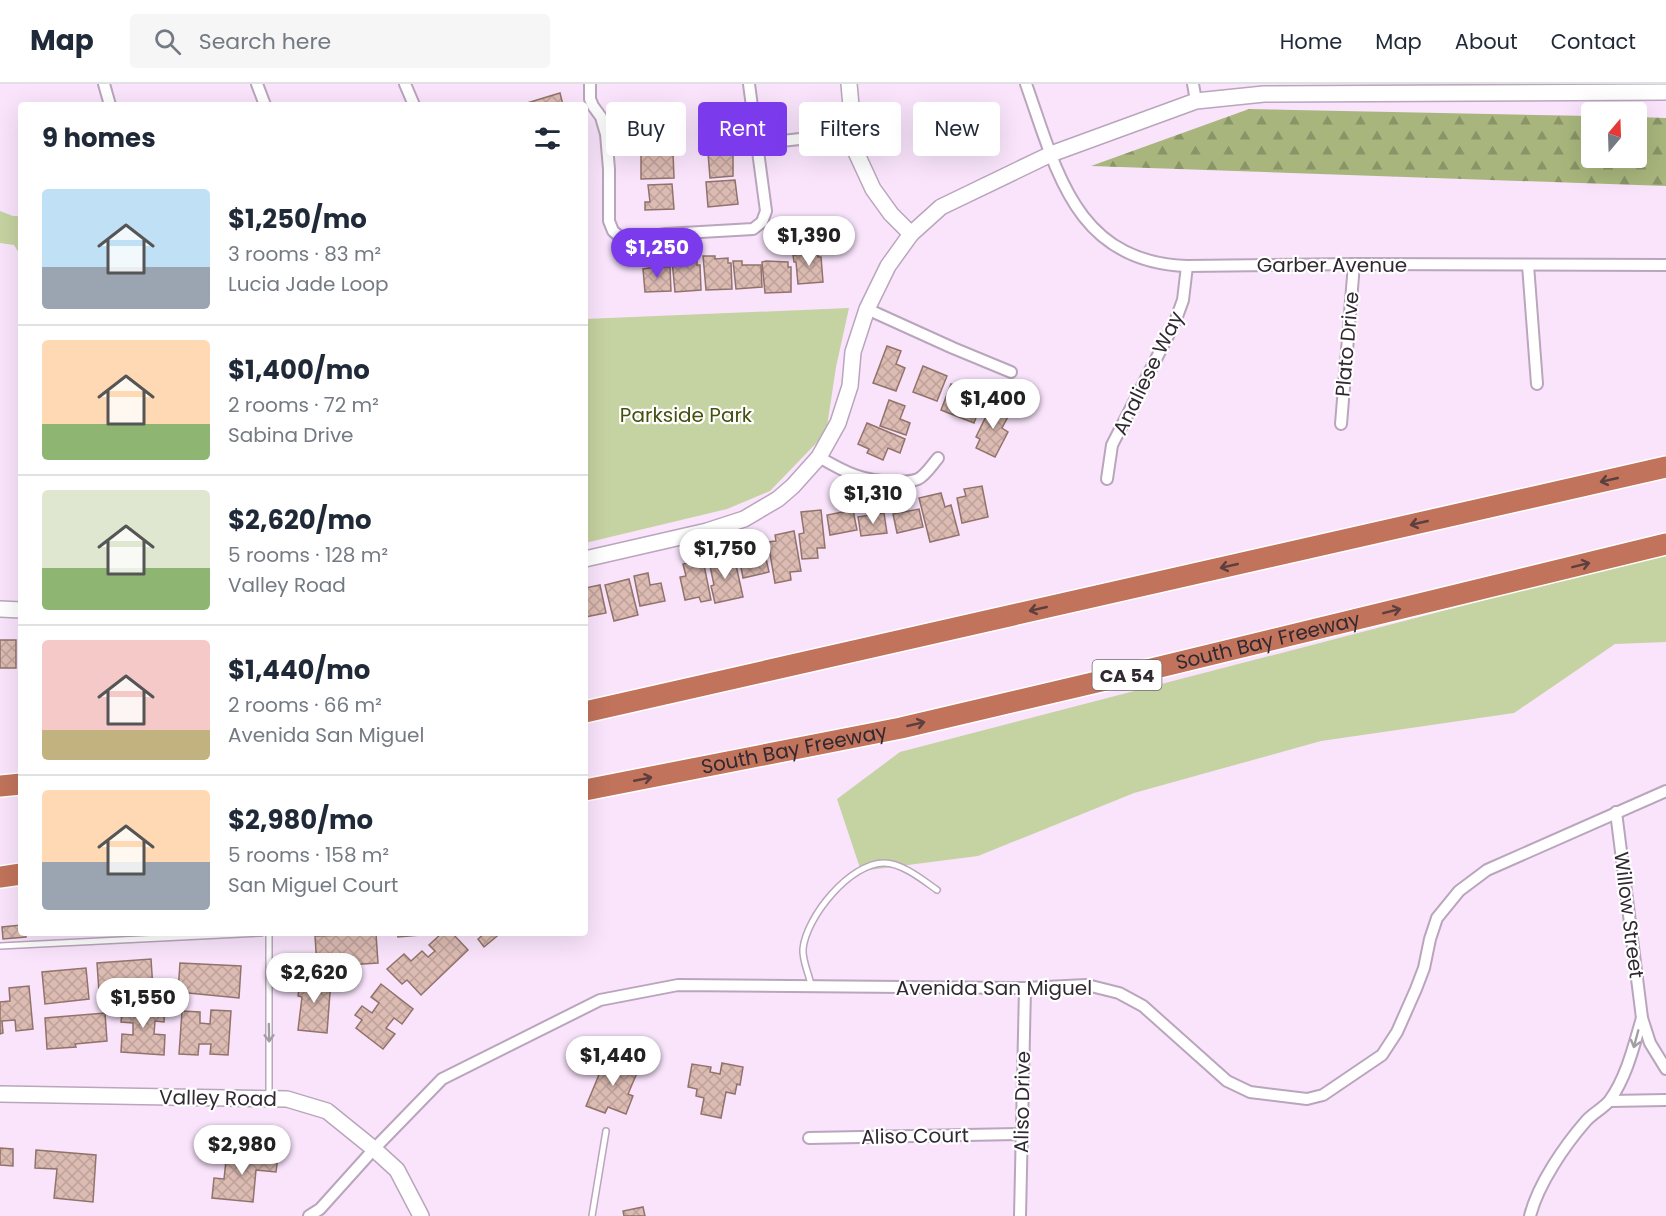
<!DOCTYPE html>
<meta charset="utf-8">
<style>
body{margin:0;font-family:Poppins,sans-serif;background:#f6f6f7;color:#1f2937;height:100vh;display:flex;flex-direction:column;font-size:22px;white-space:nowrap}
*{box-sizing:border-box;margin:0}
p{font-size:20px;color:#747a83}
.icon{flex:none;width:33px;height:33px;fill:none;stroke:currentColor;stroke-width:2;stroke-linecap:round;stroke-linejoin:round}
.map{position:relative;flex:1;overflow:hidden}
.panel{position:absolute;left:18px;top:18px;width:570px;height:834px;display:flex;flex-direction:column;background:#fff;border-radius:6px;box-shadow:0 6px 24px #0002}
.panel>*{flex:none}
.top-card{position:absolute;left:606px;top:18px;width:570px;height:54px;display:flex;gap:12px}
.needle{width:39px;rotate:19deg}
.buttons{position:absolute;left:1581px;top:18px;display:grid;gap:12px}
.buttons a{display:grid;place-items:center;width:66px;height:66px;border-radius:6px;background:#fff;box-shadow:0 6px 24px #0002;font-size:30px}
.price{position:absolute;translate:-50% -51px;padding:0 14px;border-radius:21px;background:#fff;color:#222;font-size:20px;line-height:39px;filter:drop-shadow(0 2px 3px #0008)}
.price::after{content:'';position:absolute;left:50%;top:36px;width:18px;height:14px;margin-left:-9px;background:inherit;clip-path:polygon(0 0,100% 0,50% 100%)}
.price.active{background:#7c3aed;color:#fff}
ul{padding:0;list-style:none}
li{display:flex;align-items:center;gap:18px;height:150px;padding:0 24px}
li+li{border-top:2px solid #e0e1e3}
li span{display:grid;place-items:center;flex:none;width:168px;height:120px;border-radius:6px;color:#555}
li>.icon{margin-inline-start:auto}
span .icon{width:72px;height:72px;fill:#fffc;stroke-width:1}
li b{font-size:26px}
h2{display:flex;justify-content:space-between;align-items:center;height:72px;padding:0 24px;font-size:26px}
.chip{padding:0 21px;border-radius:6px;background:#fff;box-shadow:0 6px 24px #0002;font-size:21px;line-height:54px}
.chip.active{background:#7c3aed;color:#fff}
header{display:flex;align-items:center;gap:36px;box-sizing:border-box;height:84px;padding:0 30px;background:#fff;border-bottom:2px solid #e0e1e3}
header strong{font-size:28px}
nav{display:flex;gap:33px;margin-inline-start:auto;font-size:21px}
.search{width:420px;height:54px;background:#f6f6f7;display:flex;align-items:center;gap:15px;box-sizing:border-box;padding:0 21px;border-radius:6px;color:#747a83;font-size:22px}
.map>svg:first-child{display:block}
</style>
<header>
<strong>Map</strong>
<div class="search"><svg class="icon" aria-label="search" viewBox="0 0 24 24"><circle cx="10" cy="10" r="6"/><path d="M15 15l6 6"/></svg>Search here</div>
<nav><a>Home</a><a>Map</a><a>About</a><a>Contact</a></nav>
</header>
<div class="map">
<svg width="1666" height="1132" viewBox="0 0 1666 1132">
<defs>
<pattern id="forest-firs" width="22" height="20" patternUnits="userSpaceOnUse" patternTransform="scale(1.5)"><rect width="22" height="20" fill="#a8b67d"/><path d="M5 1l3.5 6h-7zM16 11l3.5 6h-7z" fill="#899467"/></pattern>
<pattern id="building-cross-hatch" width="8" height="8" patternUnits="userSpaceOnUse" patternTransform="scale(1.5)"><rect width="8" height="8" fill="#dcbbb2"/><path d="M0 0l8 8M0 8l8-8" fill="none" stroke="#bda19a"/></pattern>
</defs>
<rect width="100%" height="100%" fill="#f9e4fc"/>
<g fill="#c5d2a1">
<polygon points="0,127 13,132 21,132 21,172 14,161 0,159"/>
<polygon points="849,224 836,283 826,349 770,407 727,425 585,459 585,235"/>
<polygon points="1666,469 1666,558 1615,560 1514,629 1321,657 1134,709 978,772 861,787 837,715 900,668"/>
</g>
<polygon fill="url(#forest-firs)" points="1249,25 1591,32 1592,74 1636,74 1637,33 1666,34 1666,102 1091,82"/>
<g fill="url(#building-cross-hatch)" stroke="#91736b" stroke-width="1.5">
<polygon points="560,9 563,21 528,21 527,19"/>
<polygon points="734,36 735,48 731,49 732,62 703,64 701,39"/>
<polygon points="733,66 733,92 710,94 708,69"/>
<polygon points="673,69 674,94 641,95 641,71"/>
<polygon points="735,96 738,120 708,123 706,98"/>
<polygon points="672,100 674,125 645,126 645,118 650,118 648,101"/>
<polygon points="818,165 818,173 821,173 823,198 798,200 796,178 794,178 793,171 806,170 805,166"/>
<polygon points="703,172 715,172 715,175 728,174 728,179 731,179 732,205 706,206"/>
<polygon points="684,175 684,177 697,176 697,181 700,181 701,206 675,208 672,176"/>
<polygon points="733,177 742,177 742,181 761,181 762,203 736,205"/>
<polygon points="766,177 788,178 788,183 791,183 791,208 765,209 762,178"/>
<polygon points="656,183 670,183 671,207 645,208 643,185"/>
<polygon points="887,262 901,267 896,280 905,284 896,307 873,299"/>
<polygon points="923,282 947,292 937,317 913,308"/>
<polygon points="951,300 984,312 974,339 941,326"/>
<polygon points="889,316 905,322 900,335 910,339 906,351 880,342"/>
<polygon points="993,318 1011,327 1002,344 1008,348 995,373 976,364 980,355 976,353"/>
<polygon points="867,339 905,355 900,369 888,364 883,376 867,369 869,365 858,360"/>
<polygon points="982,402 988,433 962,439 957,414 966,412 964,405"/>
<polygon points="941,409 945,423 951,421 959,451 930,458 919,414"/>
<polygon points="919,425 923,443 897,449 893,430"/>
<polygon points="821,426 825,464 817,464 818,474 802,475 799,450 804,449 801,428"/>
<polygon points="853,426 857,446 830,451 827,431"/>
<polygon points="884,429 887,449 861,452 858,433"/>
<polygon points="794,447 801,487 790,488 791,496 775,499 768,458 776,457 775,451"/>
<polygon points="763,461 769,488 743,494 738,467"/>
<polygon points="734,472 743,513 715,519 711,502 714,501 709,477"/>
<polygon points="703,476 711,516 701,518 699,513 685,516 680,493 686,492 683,480"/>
<polygon points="648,489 650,501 661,499 665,517 640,522 634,492"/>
<polygon points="629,495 638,531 614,537 605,501"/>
<polygon points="600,501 606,529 585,533 585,504"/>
<rect x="0" y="556" width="16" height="28"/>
<polygon points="21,841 21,849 26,849 26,853 3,855 2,843"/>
<polygon points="397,849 420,849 420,851 398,853"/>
<polygon points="442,849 452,849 468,866 421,911 407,896 402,900 387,885 404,870 411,877 422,867 428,873 435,867 429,861"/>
<polygon points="485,849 495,849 497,852 484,863 478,855"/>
<polygon points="376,850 378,879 317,883 315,852"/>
<polygon points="151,875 153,905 99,908 97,879"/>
<polygon points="180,879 241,882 239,914 178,908"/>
<polygon points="86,884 89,915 45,920 42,888"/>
<polygon points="301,892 331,895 327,949 298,946 302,913 298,912"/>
<polygon points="381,900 413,925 402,940 394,934 386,944 395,950 383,965 356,944 362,936 355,931 362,922 372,929 379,919 371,913"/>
<polygon points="29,902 33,945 16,947 15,936 2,937 3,949 0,950 0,918 10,917 9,904"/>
<polygon points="123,919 165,921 164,938 155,937 154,950 165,951 164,971 121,968 122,950 133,951 133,939 121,938"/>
<polygon points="211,926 231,927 228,971 210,970 211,960 199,960 198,971 179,970 182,927 200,928 200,939 210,940"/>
<polygon points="105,929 107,957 75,960 76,963 47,965 45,934"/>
<polygon points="608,969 626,976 623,983 637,989 628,1010 633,1012 626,1030 608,1023 605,1029 586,1022"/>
<polygon points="722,979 743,983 740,1001 737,1000 735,1010 726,1008 721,1034 701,1030 704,1014 696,1012 697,1005 688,1003 692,980 711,983 710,988 720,990"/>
<polygon points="0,1064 13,1065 13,1082 0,1081"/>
<polygon points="36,1066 96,1071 93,1118 54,1114 57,1085 35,1084"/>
<polygon points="227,1067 278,1072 276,1088 256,1086 253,1118 212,1114 214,1094 224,1095"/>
<polygon points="643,1123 645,1132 624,1132 623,1127"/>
</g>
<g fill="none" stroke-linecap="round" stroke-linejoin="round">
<defs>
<g id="lane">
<polyline points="269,849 269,1012"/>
<polyline points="0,862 261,849"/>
<path d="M811 901C809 890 802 876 803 865 806 833 850 779 884 779 902 779 923 796 937 806"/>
<polyline points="592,1132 606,1047"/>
</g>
<g id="street">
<polyline points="104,0 110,21"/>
<polyline points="257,0 265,21"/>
<polyline points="405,0 414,21"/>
<polyline points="590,0 590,15 593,22 601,33 606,50 609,85 609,137 613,147 619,152 633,155 666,150 753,145 762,138 766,127 749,0"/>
<path d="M1026 0C1057 87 1075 178 1187 182L1354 180 1666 181"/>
<polyline points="1193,0 1196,17"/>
<polyline points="756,60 853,49"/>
<polyline points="1528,181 1537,300"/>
<polyline points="867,225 953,264 1011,288"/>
<polyline points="1341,340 1354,180"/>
<path d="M819 373C846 389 863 397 894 398 902 398 911 398 918 395 925 392 932 381 938 374"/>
<polyline points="1107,395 1112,361 1175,238 1183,216 1187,182"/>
<polyline points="1616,728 1642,934"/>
<polyline points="1610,1017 1666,1016"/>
<polyline points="809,1054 1021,1050"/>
<polyline points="309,1132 320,1125 374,1065 442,995 600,916 678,901 1025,904 1087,901 1119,909 1143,922 1227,997 1250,1008 1307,1015 1323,1011 1382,971 1397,948 1416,905 1424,884 1430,855 1437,834 1459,807 1487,786 1666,707"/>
<polyline points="1020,1132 1025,904"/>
<path d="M1530 1132C1538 1100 1565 1061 1586 1037 1593 1029 1604 1024 1610 1016 1627 992 1634 961 1642 934L1650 959 1666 985"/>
</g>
<g id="secondary">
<polyline points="849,0 855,66 873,105 891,130 911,150"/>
<polyline points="585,475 707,447 744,435 778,415 793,402 819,373 838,339 850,302 853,268 867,225 888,182 911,150 941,123 1051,70 1196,17 1264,10 1666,8"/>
<polyline points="0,525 21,526"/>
<polyline points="0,1010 287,1015 327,1027 374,1065 397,1086 421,1132"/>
</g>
<g id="highway">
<polyline points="585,628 1666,383"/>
<polyline points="0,702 21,700"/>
<path id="s1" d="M585 706 901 644 1131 590 1666 460"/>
<polyline points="0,793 21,790"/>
</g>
</defs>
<use href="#lane" stroke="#b9a5bc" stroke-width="8"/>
<use href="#street" stroke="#b9a5bc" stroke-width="14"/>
<use href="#secondary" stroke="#b9a5bc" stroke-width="18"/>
<use href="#highway" stroke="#fff" stroke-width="24"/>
<use href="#lane" stroke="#fff" stroke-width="5"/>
<use href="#street" stroke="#fff" stroke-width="10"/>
<use href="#secondary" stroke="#fff" stroke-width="15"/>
<use href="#highway" stroke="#c1735b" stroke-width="21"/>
</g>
<defs><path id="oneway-shaft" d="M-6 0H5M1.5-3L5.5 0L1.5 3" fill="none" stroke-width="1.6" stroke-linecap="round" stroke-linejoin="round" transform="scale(1.5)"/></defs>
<g stroke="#5c3f3e">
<use href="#oneway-shaft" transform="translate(1609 396) rotate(167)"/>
<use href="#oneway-shaft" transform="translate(1419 439) rotate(167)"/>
<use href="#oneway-shaft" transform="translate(1581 481) rotate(-14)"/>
<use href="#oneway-shaft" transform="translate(1229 482) rotate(167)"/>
<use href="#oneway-shaft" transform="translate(1038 525) rotate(167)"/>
<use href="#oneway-shaft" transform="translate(1392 527) rotate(-14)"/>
<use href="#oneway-shaft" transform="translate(916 640) rotate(-13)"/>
<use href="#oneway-shaft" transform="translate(643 695) rotate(-11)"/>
</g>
<g stroke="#a29fa3">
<use href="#oneway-shaft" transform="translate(269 949) rotate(89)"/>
<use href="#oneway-shaft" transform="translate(1636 955) rotate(105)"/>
</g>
<g text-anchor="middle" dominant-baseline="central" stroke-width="4.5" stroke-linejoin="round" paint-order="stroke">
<rect fill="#fff" stroke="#6f6970" stroke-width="1.5" x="1092.5" y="576" width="69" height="30" rx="4.5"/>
<g font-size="18" font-weight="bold" fill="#312932">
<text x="1127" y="591">CA 54</text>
</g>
<g font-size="20" fill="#312932" stroke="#fff">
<text x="1332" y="181">Garber Avenue</text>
<text transform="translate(1347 260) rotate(-85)">Plato Drive</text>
<text transform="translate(1148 289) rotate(-64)">Analiese Way</text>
<text stroke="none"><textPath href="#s1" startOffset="699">South Bay Freeway</textPath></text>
<text stroke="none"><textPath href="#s1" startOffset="213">South Bay Freeway</textPath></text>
<text transform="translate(1629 831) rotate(83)">Willow Street</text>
<text x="994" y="904">Avenida San Miguel</text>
<text transform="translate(218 1014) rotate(1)">Valley Road</text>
<text transform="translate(1022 1018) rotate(-89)">Aliso Drive</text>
<text transform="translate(915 1052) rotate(-1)">Aliso Court</text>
</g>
<g font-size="20" fill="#44500f" stroke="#fff">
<text x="686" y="331">Parkside Park</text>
</g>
</g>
</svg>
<div class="buttons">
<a><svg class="needle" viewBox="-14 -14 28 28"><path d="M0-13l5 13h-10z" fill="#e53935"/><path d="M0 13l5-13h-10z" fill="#747a83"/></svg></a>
</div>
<b class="price" style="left:809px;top:183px">$1,390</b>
<b class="price active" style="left:657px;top:195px">$1,250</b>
<b class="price" style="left:993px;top:346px">$1,400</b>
<b class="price" style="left:873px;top:441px">$1,310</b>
<b class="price" style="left:725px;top:496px">$1,750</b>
<b class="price" style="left:314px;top:920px">$2,620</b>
<b class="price" style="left:143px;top:945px">$1,550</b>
<b class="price" style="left:613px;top:1003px">$1,440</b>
<b class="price" style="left:242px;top:1092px">$2,980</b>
<div class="top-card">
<a class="chip">Buy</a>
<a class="chip active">Rent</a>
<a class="chip">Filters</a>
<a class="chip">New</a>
</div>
<section class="panel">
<h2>9 homes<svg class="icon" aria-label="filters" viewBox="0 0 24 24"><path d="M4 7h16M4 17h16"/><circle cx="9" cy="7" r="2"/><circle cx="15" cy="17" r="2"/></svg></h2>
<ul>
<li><span style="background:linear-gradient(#bfe0f5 65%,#9aa5b1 0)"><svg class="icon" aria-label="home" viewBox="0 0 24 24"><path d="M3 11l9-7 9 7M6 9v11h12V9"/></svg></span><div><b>$1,250/mo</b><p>3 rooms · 83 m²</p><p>Lucia Jade Loop</p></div></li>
<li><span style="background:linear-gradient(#ffd9b3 70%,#8fb573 0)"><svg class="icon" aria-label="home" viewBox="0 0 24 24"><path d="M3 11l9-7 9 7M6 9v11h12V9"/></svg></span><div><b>$1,400/mo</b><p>2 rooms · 72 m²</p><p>Sabina Drive</p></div></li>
<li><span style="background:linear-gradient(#dfe7d0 65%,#8fb573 0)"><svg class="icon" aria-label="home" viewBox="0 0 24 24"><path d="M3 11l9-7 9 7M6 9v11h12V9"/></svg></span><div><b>$2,620/mo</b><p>5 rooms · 128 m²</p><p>Valley Road</p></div></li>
<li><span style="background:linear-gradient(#f6c9c9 75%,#c2b280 0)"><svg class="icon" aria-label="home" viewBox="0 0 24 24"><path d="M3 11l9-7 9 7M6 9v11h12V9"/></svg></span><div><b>$1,440/mo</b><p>2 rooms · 66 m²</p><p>Avenida San Miguel</p></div></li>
<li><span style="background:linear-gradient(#ffd9b3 60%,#9aa5b1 0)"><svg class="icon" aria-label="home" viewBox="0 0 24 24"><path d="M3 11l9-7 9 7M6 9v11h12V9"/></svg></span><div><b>$2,980/mo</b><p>5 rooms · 158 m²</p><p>San Miguel Court</p></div></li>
</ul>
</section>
</div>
